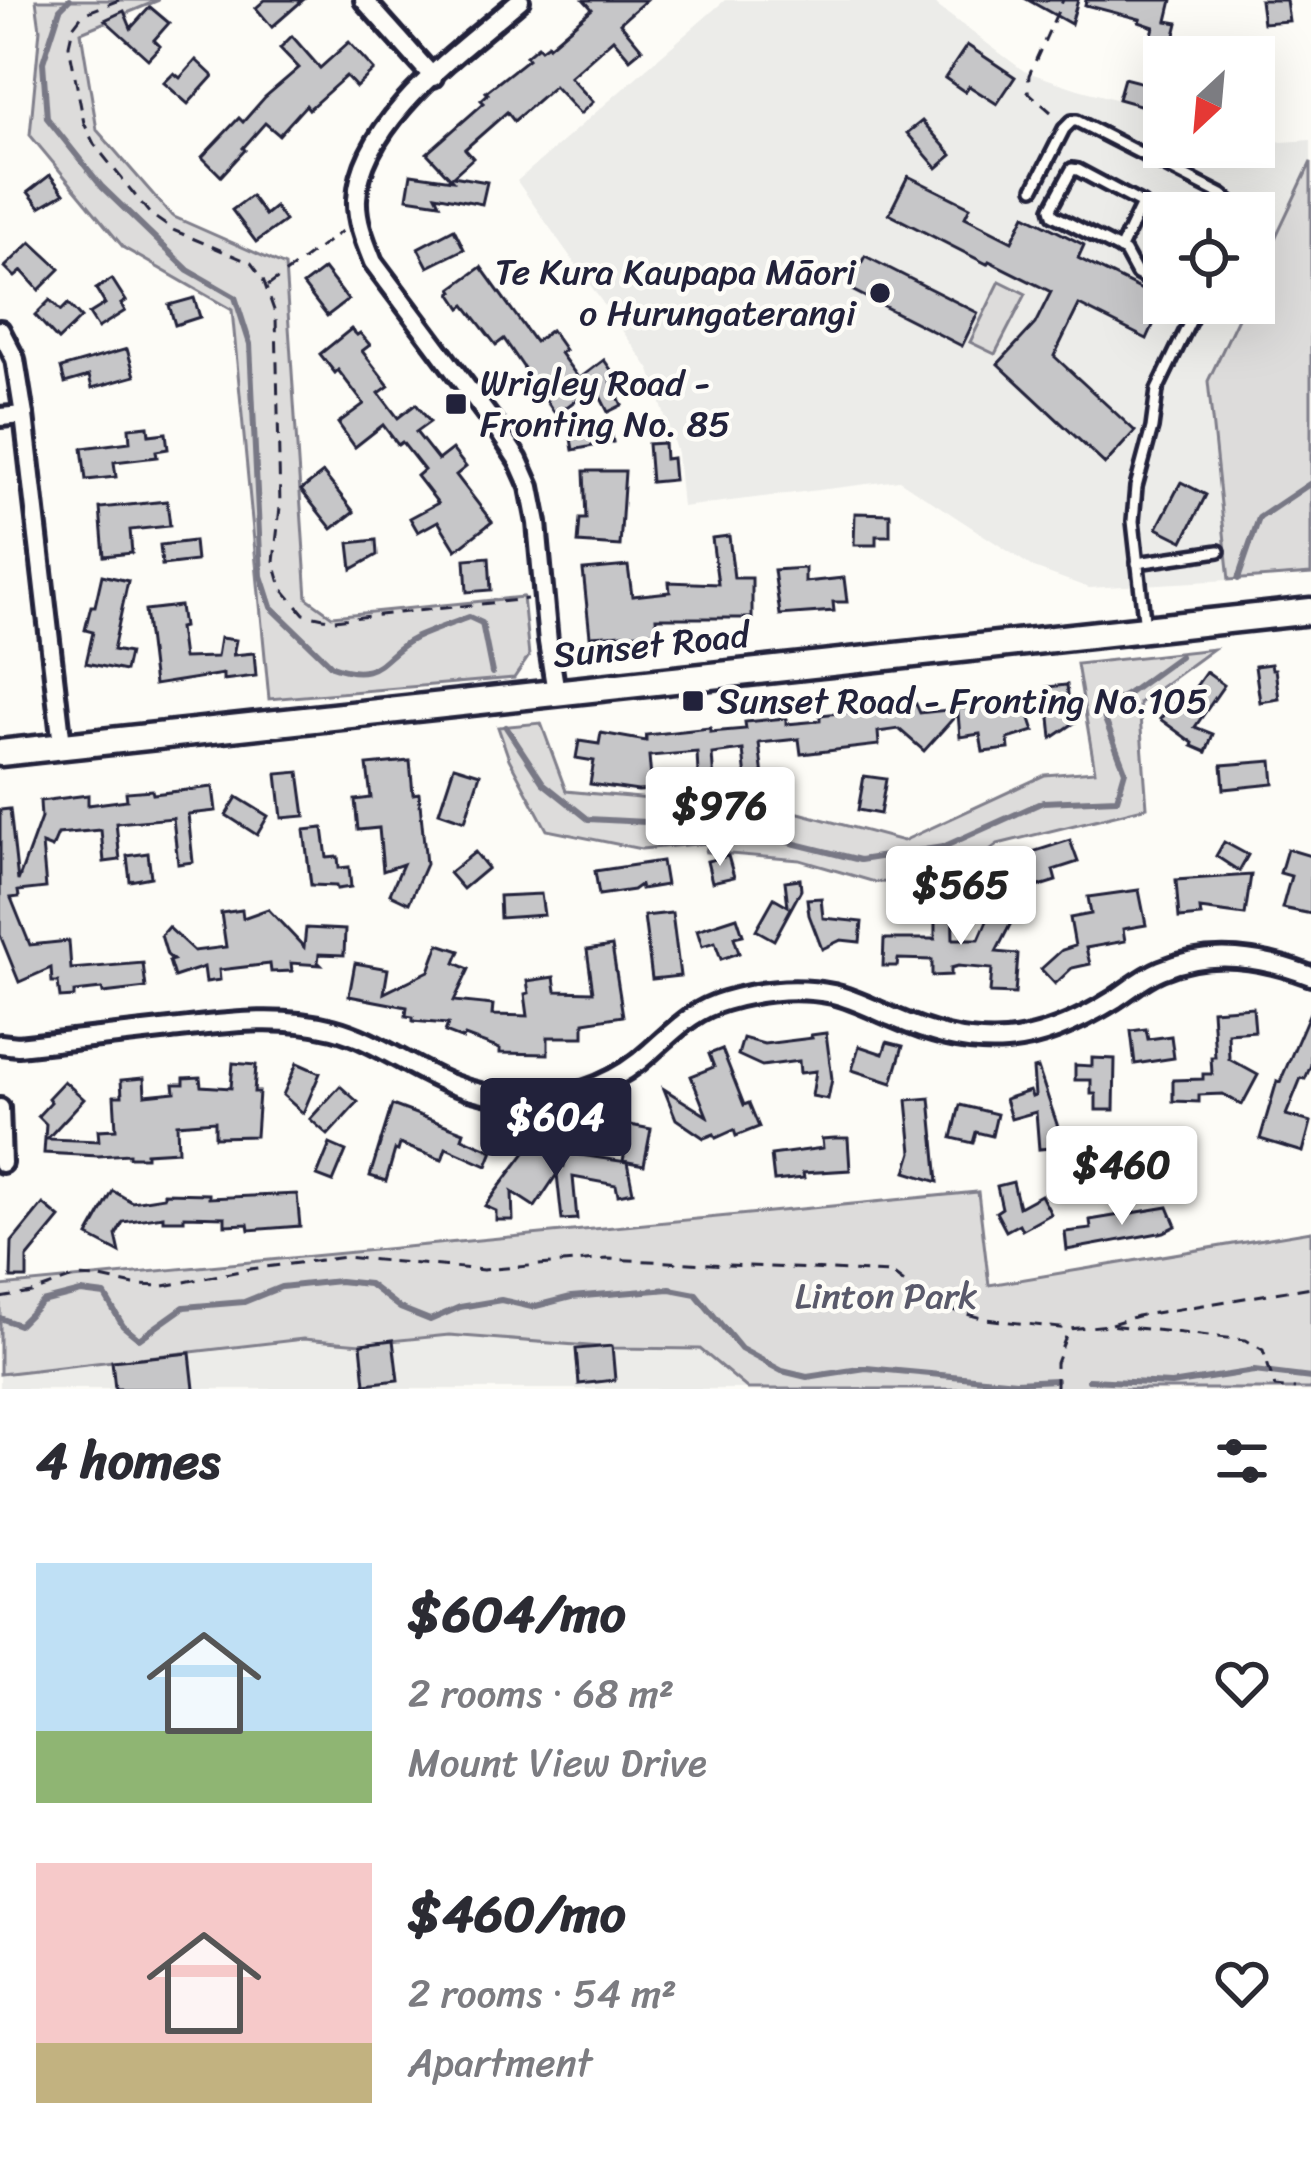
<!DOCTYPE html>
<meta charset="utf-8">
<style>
body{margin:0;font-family:Sriracha,sans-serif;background:#f2f2f3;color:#2b2b33;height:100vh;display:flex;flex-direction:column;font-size:45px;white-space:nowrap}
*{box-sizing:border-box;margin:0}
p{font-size:39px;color:#7c7c81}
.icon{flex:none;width:66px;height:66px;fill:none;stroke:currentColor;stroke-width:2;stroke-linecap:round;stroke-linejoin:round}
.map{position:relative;height:1389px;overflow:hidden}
.panel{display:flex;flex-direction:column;background:#fff;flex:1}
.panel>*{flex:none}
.needle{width:78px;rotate:206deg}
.controls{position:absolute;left:1143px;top:36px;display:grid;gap:24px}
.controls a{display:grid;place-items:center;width:132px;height:132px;border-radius:0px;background:#fff;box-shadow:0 12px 48px #0002;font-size:60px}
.price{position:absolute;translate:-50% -102px;padding:0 27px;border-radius:12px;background:#fff;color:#222;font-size:39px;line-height:78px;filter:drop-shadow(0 3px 6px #0008)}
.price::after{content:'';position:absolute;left:50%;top:72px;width:36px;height:27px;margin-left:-18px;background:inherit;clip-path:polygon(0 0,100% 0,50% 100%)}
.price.on{background:#22223b;color:#fff}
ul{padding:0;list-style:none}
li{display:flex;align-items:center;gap:36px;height:300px;padding:0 36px}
li span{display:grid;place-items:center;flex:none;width:336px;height:240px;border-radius:0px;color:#555}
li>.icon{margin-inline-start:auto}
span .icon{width:144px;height:144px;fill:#fffc;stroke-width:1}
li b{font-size:51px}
h2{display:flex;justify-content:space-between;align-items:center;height:144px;padding:0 36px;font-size:51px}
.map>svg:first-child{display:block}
</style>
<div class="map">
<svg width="1311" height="1389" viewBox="0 0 1311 1389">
<rect width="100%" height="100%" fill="#fdfcf7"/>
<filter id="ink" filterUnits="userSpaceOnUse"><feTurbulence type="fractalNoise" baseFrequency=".00833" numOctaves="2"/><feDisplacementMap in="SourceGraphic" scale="24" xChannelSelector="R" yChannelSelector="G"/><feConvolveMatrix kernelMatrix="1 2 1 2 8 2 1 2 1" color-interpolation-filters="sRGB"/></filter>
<g filter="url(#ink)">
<g fill="#ecece9">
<polygon points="725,0 929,0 1024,71 1078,89 1164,112 1164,147 1254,147 1254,135 1282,142 1311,140 1311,162 1254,283 1254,213 1164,213 1164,303 1245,303 1208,381 1229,580 1089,588 1034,568 899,480 682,507 677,453 650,370 517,181"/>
<polygon points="449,1335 614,1348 700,1349 748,1389 0,1389 0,1374 303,1339 361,1344"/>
</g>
<g fill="#dddcdb" stroke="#807f8b" stroke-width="3">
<polygon points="36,0 159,0 81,32 97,130 172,216 285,266 307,598 332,616 523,597 529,656 514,678 269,699 232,310 124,248 30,135 40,29"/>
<polygon points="1311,162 1311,574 1229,580 1208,381 1245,303 1254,303 1254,283"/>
<polygon points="1000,281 1026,294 995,354 970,342"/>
<polygon points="1213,649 1139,703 1147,807 998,844 946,883 875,882 800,860 706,852 708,843 641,849 547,830 509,759 498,727 541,723 566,791 799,813 903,841 1045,775 1095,771 1077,664"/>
<polygon points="978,1192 989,1285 1311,1231 1311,1389 748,1389 700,1349 614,1348 449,1335 361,1344 303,1339 0,1374 0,1286"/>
</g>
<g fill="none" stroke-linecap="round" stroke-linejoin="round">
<g stroke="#787885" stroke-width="6">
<path d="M69 0 60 9 43 62 47 118 102 187 188 270 235 297 250 344 261 576 271 607 332 666C381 684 380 655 415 638 433 630 451 624 469 617L482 623 492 673"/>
<polyline points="1238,579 1259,518 1311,483"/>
<polyline points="506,727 543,783 588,819 723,826 860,860 943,847 1043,802 1117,799 1125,771 1101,709 1129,693 1180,656"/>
<polyline points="0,1318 19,1325 42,1302 81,1292 105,1295 123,1326 139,1339 184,1307 244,1302 281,1287 339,1281 369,1284 400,1308 430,1320 460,1307 501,1300 532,1307 571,1297 670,1289 696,1294 741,1349 782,1371 807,1377 866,1368 1016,1382 1056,1380"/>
<polyline points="1089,1380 1171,1384 1254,1371 1311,1378"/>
</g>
</g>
<g fill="#c6c6c8" stroke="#22223b" stroke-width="3">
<polygon points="265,0 303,0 272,27 256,8"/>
<polygon points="584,0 646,0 620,23 642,49 630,59 613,39 570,77 593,102 580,114 554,86 514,121 507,112 465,149 473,158 453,176 487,182 482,204 436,195 440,203 407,198 411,174 452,180 427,153 484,103 481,100 488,94 486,92 528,59 526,56 538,46 541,49 548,44 549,46 592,9"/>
<polygon points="1028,0 1078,0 1071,24"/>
<polygon points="1086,0 1172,0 1167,21 1178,23 1170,55 1164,53 1164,84 1157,110 1118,99 1124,78 1147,84 1156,51 1148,49 1154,27 1139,22 1140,19 1085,5"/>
<polygon points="1260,0 1286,0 1289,21 1263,23"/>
<polygon points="150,7 169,23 154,40 160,46 148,59 105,20 124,11 131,28"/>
<polygon points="292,36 320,68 349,42 374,70 356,87 346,76 309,109 306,105 279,135 265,123 243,148 245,150 221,176 202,157 239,118 243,122 265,97 299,68 280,48"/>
<polygon points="967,45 1015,77 997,104 969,86 965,92 945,78"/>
<polygon points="196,60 213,76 188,104 164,83 174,73 180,78"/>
<polygon points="1254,86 1274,91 1260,153 1254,152"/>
<polygon points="922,121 952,155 937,168 907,133"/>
<polygon points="50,175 64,193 40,207 28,192"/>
<polygon points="908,176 970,207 965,217 1012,241 1025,215 1084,245 1078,258 1164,301 1147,339 1079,305 1054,356 1135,431 1105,464 998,364 1035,324 1051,292 989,261 987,264 889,214"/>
<polygon points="251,196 265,215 275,207 285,221 256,242 232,210"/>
<polygon points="454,229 464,249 428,267 418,248"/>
<polygon points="31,242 60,269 39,290 22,271 15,277 5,267"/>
<polygon points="865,256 978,313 962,346 848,288"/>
<polygon points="481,267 535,342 551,330 565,350 560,353 579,379 604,360 614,374 609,377 622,405 608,412 595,386 560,412 554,412 504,339 496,345 465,305 461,308 451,293 454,291 452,288"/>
<polygon points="324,269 348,300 327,316 303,285"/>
<polygon points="112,279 126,301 121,304 125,311 98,328 89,314 105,304 96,289"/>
<polygon points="194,298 200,317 175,325 169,305"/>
<polygon points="50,300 61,311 68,304 81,318 58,340 35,315"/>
<polygon points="351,329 357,335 360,333 370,345 362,351 389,386 379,393 398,418 416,404 430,422 416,432 438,460 452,449 466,467 456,475 492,522 456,550 438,521 418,532 410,518 438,503 417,476 424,470 402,442 398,445 383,425 355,447 338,423 364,404 338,370 335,373 320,354"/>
<polygon points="127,349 135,376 92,388 89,376 65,383 61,368"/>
<polygon points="609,420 613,442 573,450 569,427"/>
<polygon points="148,426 149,435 166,433 168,449 156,451 157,457 114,462 116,477 86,480 82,448 130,442 129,428"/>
<polygon points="664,443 665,459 672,458 674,480 651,482 648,444"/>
<polygon points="584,471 625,471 620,546 578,543 580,519 586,519"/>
<polygon points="323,473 354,512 332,529 301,490"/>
<polygon points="1181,482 1206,495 1183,541 1157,528"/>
<polygon points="167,501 170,526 130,530 132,553 104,556 100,508"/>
<polygon points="855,513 890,514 890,536 876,536 876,545 854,545"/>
<polygon points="729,536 734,578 752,578 752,618 656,618 657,632 590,636 583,570 628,566 632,596 670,592 669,582 718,584 712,538"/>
<polygon points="376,540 377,555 352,569 349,543"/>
<polygon points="194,541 196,561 162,565 160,545"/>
<polygon points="489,557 491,590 467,592 465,559"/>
<polygon points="805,568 805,582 844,578 847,602 833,602 834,611 780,615 774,570"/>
<polygon points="102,575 128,581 113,650 129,653 125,671 86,663 93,632 85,630 91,606 95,606"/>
<polygon points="180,606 183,627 179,628 183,658 217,657 220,638 236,640 233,655 254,653 256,676 223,680 223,674 154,685 145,610"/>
<polygon points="1271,664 1272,669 1275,669 1279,699 1260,702 1255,666"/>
<polygon points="1206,672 1224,685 1195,727 1213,734 1206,752 1192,746 1193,743 1160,719 1176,701 1182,706"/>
<polygon points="1067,685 1069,703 1080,719 1052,738 1047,687"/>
<polygon points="1022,694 1034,731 1008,739 1009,749 983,752 980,734 960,737 958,713 924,751 899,729 878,732 879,745 801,754 799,739 759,743 763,777 746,779 743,750 712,754 715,796 699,796 697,752 649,756 652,790 638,791 590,784 594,761 576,758 579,741 599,744 601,733 646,741 646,735 710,728 710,732 746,729 745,722 786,718 786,724 820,721 820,715 885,708 886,715 916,704 920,713 967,708 966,703 980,701 981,706"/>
<polygon points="410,761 413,794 419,793 426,864 409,903 390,894 403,864 383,871 379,828 358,830 355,800 371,798 367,765"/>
<polygon points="1272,761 1274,784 1224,789 1222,765"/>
<polygon points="454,766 480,774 465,821 439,812"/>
<polygon points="299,772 305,816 282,818 277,774"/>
<polygon points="864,776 886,779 880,814 858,810"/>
<polygon points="213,787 216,811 188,814 193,862 178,864 173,818 116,823 120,860 104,862 101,830 58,834 52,848 42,844 46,888 18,891 19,897 11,898 30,945 69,941 71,969 143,963 146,988 103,993 102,989 74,992 74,997 60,998 58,982 52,982 51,968 19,982 0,935 0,810 10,809 18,881 41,818 40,801 88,795 88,805 127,800 126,792 152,790 153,794"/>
<polygon points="237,797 268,816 257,835 226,815"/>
<polygon points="323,828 327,858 338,857 339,868 349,867 351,887 337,889 336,886 311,885 304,830"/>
<polygon points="1070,840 1078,862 1053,870 1056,881 1033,888 1028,871 987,883 982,865 1000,860 1001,862"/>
<polygon points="1224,842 1248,855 1239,871 1216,856"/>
<polygon points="1287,849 1311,856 1311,914 1282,908 1291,876 1280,873"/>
<polygon points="475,852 488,868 463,889 449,873"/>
<polygon points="148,853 151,877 130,881 127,856"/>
<polygon points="728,856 734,877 712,882 707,861"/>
<polygon points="662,861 666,885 641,889 640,885 633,890 599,895 595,871"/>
<polygon points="1251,875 1245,915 1200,909 1201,916 1179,918 1176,880"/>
<polygon points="800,879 801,890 774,940 756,930 774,898 788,906 785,881"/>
<polygon points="1139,890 1146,925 1123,929 1125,941 1086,948 1090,964 1072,968 1055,984 1041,969 1062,950 1075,946 1070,918 1091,914 1088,897"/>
<polygon points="541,894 544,915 500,918 499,896"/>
<polygon points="935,895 952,895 953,939 979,939 993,907 1014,917 996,952 1018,954 1015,994 990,993 992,969 958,966 951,968 951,975 932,976 932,960 898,959 897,966 883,966 884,939 935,939"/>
<polygon points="821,898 823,918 862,922 860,942 841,940 822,949 809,915 807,899"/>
<polygon points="268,909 304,947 306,928 345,930 344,955 319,954 318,962 321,965 291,963 292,971 271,972 270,964 219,970 220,980 206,982 204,967 174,977 169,961 173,960 167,955 161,935 168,927 194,951 226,947 221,913 242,910 243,918"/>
<polygon points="672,913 680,976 652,979 644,916"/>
<polygon points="737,917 743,935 734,937 739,953 721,959 715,942 702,946 697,930"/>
<polygon points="439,944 460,951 455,963 469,969 454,1001 493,1005 492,1015 528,1016 525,994 529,993 527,981 554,977 556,991 593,992 587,950 612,946 623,1016 584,1022 584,1037 548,1037 548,1054 500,1053 500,1049 465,1036 463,1039 445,1032 448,1024 413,1021 413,1017 406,1016 407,1007 349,996 355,963 388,969 384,993 429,971"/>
<polygon points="1253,1007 1255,1031 1228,1033 1229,1059 1258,1075 1242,1105 1223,1094 1199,1095 1199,1102 1173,1101 1173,1080 1203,1079 1203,1074 1212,1074 1211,1057 1215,1057 1212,1010"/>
<polygon points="1311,1010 1311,1065 1305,1079 1301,1078 1286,1115 1311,1122 1303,1152 1260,1139 1277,1081 1280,1082"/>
<polygon points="1146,1029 1148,1039 1171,1036 1174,1058 1135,1064 1131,1031"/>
<polygon points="826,1033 832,1079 828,1099 812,1096 816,1071 800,1073 799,1061 762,1066 738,1055 743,1038 764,1044 812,1038 811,1035"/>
<polygon points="887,1042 903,1046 892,1083 852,1070 859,1046 883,1054"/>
<polygon points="722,1049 744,1105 749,1103 759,1127 736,1136 734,1130 716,1138 714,1134 704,1138 676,1119 664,1089 707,1116 691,1076 714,1067 709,1054"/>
<polygon points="1092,1058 1115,1059 1114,1110 1096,1110 1096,1094 1091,1094 1091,1080 1075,1080 1075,1065 1092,1066"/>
<polygon points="233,1063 256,1065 254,1092 259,1092 256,1136 215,1137 215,1121 177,1124 178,1151 146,1153 146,1157 129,1157 129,1154 98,1156 44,1153 46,1124 38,1116 51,1102 48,1098 64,1081 84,1099 47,1139 99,1141 98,1130 116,1129 114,1096 122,1096 121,1080 144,1078 145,1095 175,1092 174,1084 184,1084 184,1078 200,1077 201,1086 231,1088"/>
<polygon points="297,1063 320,1073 303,1113 283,1095"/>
<polygon points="1038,1068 1060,1133 1061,1147 1039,1149 1036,1112 1011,1119 1005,1099 1030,1091 1032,1097 1035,1096 1033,1069"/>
<polygon points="340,1086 358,1102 328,1135 310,1119"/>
<polygon points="930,1098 938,1182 906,1172 912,1152 907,1100"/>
<polygon points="392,1105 464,1132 462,1138 493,1151 487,1166 446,1148 442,1160 400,1144 398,1151 395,1150 386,1181 370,1176"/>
<polygon points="960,1105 997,1114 992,1136 976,1132 973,1143 952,1138"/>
<polygon points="630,1125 651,1129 644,1165 623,1161"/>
<polygon points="835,1138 848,1138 850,1170 803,1173 804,1178 774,1181 771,1155 823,1148 822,1139"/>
<polygon points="533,1142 564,1166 567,1153 627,1162 633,1192 618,1195 616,1185 573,1177 577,1219 562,1220 557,1174 535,1207 512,1192 513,1220 496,1220 496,1211 485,1206"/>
<polygon points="330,1144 346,1151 333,1182 317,1176"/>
<polygon points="1157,1156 1176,1192 1158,1201 1139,1166"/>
<polygon points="1013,1182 1019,1207 1041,1195 1051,1214 1022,1230 1019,1224 1006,1231 996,1212 1002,1208 997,1186"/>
<polygon points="113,1191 132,1202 164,1197 164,1193 209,1194 209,1198 297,1194 300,1226 249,1230 248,1224 225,1225 225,1217 184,1216 184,1220 163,1220 163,1216 123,1222 116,1235 120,1253 88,1236"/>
<polygon points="43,1204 60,1218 27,1258 27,1278 11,1278 12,1242"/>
<polygon points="1168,1207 1176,1226 1164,1232 1067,1250 1065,1232 1091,1229 1090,1220"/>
<polygon points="393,1340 398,1380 365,1384 361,1344"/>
<polygon points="612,1346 615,1380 579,1384 576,1349"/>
<polygon points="190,1353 194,1389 115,1389 112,1361"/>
</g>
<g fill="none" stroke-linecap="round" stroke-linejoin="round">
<defs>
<g id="service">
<polyline points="1034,188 1064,129 1072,121 1077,121 1222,195 1237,207 1240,213"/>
<polyline points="1120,250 1142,204 1078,170 1072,169 1051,208 1053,215 1125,252 1137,274 1164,289"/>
<polyline points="1137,563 1219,551"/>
<polyline points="1145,628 1133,521 1136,487 1152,428 1157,390 1199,303"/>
</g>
<g id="minor">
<polyline points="364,0 433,77"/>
<path d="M520 0C465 48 360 120 357 199 356 221 365 242 373 262L497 428 518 460 530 487 537 523 548 642 556 692"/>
<polyline points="0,330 15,359 24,415 62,745"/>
<polyline points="0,417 24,415"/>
<path d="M0 1044 18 1046C69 1040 120 1035 171 1029 226 1023 279 1015 333 1029 375 1040 409 1067 448 1083 476 1094 507 1100 537 1099 580 1097 620 1080 651 1051 675 1030 693 1010 725 1001 759 991 798 987 833 994 854 999 873 1009 892 1017 929 1033 965 1044 1006 1041 1045 1038 1083 1019 1115 999 1130 989 1144 977 1161 970 1211 949 1262 957 1311 976"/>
<polyline points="0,1108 2,1163"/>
</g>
<polyline id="secondary" points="0,753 1311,611"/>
</defs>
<use href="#service" stroke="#22223b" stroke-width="18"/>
<use href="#minor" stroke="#22223b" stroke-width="26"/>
<use href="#secondary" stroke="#22223b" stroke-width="33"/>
<g stroke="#22223b" stroke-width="3" stroke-dasharray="12 9" stroke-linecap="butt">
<polyline points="119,0 83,14 73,27 69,45 84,123 94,144 150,214 173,230 251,263 263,279 276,316 280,507 274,562 281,587 304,614 334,620 527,599"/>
<polyline points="1051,112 1028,92 1029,75 1063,0"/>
<polyline points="268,286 342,231"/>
<polyline points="0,1298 31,1293 76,1277 101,1278 134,1285 164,1286 250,1269 345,1257 483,1270 608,1259 891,1273 920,1295 941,1307 985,1319 1068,1329 1109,1325 1246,1340 1263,1350 1275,1387 1295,1389"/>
<polyline points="1111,1324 1137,1316 1311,1287"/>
<polyline points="1056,1389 1056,1363 1068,1331"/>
</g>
<use href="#service" stroke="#fdfcf7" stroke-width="9"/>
<use href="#minor" stroke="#fdfcf7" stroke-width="16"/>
<use href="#secondary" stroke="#fdfcf7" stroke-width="24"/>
</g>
</g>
<g fill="#22223b" stroke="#fdfcf7" stroke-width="4.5">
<circle cx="880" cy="293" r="12"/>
<rect x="444" y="392" width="24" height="24" rx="6"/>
<rect x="681" y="689" width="24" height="24" rx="6"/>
</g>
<g text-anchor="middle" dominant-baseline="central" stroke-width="9" stroke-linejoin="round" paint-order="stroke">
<g font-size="36" fill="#22223b" stroke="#fdfcf7" text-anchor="start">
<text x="856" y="272" text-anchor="end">Te Kura Kaupapa Māori<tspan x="856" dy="41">o Hurungaterangi</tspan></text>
<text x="480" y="383">Wrigley Road -<tspan x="480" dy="41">Fronting No. 85</tspan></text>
<text x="717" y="701">Sunset Road - Fronting No.105</text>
</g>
<g font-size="36" fill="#22223b" stroke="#fdfcf7">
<text transform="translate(651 645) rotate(-6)">Sunset Road</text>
</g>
<g font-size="36" fill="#5a5a6b" stroke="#fdfcf7">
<text x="886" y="1296">Linton Park</text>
</g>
</g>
</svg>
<div class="controls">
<a><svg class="needle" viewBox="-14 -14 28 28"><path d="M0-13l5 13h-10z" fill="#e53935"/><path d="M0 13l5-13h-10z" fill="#7c7c81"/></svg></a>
<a><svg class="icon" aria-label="locate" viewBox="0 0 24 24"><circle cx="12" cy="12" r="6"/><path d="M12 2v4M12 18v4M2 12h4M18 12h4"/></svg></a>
</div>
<b class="price" style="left:720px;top:869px">$976</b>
<b class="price" style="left:961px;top:948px">$565</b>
<b class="price on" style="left:556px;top:1180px">$604</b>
<b class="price" style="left:1122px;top:1228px">$460</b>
</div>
<section class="panel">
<h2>4 homes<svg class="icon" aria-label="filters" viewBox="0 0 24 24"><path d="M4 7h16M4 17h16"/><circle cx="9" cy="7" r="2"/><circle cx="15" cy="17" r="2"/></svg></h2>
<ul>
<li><span style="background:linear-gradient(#bfe0f5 70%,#8fb573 0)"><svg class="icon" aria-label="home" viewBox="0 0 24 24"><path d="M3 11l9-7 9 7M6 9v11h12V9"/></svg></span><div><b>$604/mo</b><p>2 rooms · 68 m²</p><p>Mount View Drive</p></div><svg class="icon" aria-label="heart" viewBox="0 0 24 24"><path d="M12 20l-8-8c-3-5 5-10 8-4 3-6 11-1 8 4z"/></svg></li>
<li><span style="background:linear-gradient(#f6c9c9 75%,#c2b280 0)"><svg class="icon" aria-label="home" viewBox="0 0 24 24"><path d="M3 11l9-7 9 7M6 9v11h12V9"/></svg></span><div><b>$460/mo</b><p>2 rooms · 54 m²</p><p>Apartment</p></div><svg class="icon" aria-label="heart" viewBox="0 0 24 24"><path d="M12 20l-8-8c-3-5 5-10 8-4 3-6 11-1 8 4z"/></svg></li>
</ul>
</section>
